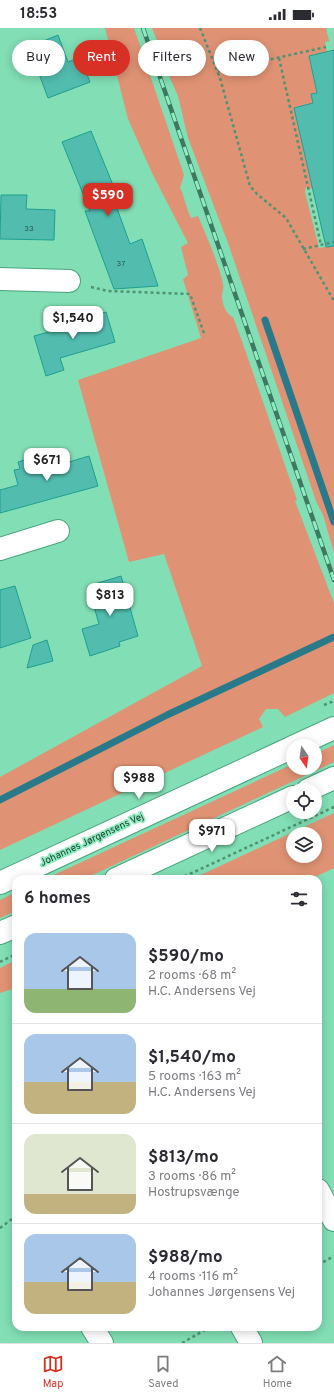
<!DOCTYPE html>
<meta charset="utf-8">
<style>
body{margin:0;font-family:Overpass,sans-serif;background:#f2f2f3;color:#2b2b33;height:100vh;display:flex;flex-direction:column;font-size:15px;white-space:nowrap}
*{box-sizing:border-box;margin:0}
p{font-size:13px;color:#7c7c81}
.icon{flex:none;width:22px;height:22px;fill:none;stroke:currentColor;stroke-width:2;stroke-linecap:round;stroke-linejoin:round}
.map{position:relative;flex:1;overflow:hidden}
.details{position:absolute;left:12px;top:847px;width:310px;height:456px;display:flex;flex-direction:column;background:#fff;border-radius:12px;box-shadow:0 2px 10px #0003}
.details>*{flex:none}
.banner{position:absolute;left:12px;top:12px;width:310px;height:36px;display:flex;gap:8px}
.needle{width:26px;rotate:167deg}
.buttons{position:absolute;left:286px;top:711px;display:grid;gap:8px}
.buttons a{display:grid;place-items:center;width:36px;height:36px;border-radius:50%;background:#fff;box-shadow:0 2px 10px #0003;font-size:20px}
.price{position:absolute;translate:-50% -34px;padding:0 9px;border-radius:8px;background:#fff;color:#222;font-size:13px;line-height:26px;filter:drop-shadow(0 1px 2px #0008)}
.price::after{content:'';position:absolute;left:50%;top:24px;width:12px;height:9px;margin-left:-6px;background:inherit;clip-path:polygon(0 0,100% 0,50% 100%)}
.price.active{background:#d93025;color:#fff}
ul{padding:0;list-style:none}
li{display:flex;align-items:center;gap:12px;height:100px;padding:0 12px}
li+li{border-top:1px solid #e1e1e2}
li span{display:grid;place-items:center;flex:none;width:112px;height:80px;border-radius:12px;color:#555}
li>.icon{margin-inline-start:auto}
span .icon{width:48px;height:48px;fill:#fffc;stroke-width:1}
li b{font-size:17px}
h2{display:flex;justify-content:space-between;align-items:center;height:48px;padding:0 12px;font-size:17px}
.tag{padding:0 14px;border-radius:18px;background:#fff;box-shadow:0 2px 10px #0003;font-size:14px;line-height:36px}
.tag.active{background:#d93025;color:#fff}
.status{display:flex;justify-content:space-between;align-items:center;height:28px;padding:0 20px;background:#fff;direction:ltr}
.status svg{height:11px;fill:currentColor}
.dock{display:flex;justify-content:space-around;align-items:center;height:56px;border-top:1px solid #e1e1e2;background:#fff;font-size:11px;color:#7c7c81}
.dock a{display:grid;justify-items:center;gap:2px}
.dock .active{color:#d93025}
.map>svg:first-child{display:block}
</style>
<div class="status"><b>18:53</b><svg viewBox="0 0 49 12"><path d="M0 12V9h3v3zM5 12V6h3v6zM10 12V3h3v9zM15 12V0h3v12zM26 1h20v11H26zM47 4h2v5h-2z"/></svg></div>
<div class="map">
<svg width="334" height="1315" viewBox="0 0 334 1315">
<rect width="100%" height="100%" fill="#82deb4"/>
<g fill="#e09374" fill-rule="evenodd">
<path d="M105 0H134L184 147 180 160C185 170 186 180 191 190L198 188C207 210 218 233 223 256 224 260 222 264 222 268 222 275 226 287 233 289L242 313 297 472 295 473 334 575V665L285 689 278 681H266L259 691 263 699 0 822V749L202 638 164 526 129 534 78 352 201 310 183 251 188 247 181 219 188 215 152 145 128 91Z"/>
<polygon points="152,0 326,0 329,13 325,14 327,24 309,28 317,65 311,66 313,75 294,80 305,126 334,120 313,161 306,159 305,164 319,220 334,217 334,525 323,487 316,473 228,215 188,110 178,68 166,41 166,36"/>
<polygon points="334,717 334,734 84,851 45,851 293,736 293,740 315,740 315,726"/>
<path d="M334 785V840L311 851H192ZM293 806H315V828H293Z"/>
<polygon points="16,864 16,883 0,890 0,872"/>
<polygon points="16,932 16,960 0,965 0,940"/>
</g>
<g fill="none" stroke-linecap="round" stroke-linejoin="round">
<g stroke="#287a8b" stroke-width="7">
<polyline points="265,292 334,494"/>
<polyline points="0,772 167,687 334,609"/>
</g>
</g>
<g fill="#52bdaf" stroke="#1da091">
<polygon points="58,7 68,34 80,29 90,54 48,70 29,19"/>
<polygon points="334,22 334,218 326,219 294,80 313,75 311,66 317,65 309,28"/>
<polygon points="91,103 115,162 111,164 130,216 142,211 158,258 114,261 85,183 90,183 62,114"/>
<polygon points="1,167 27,167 26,181 55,182 54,212 0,211"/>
<polygon points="106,284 115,314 60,330 64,342 46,348 34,308 49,304 48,301"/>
<polygon points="48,425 52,439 89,428 98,458 0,485 0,462 18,457 14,442 20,441 18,434"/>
<polygon points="121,548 138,608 119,614 120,618 90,628 82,601 99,596 88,558"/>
<polygon points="15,558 31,610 0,620 0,562"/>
<polygon points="47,612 53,633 27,640 33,617"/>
</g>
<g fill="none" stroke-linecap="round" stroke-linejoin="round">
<defs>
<g id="minor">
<polyline points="0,251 69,253"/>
<polyline points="0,521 58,503"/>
<polyline points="318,1162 334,1192"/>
<polyline points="92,1299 102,1315"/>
<polyline points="242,1299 251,1315"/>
</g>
<g id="tertiary">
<polyline points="295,718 334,700"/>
<polyline points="308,762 334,750"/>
<polyline points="116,851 293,769"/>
<polyline points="0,855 293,719"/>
<polyline points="0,905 16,898"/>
</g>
</defs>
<use href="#minor" stroke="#48a57e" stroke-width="24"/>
<use href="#tertiary" stroke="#48a57e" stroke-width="24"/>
<g stroke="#4f9274" stroke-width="2.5" stroke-dasharray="3 3" stroke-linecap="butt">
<polyline points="200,0 220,50 250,158 257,166 286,190 334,273"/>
<polyline points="279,30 321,217"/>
<polyline points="218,43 326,19"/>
<polyline points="303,221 334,214"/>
<polyline points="91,259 108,263 190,266 205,308"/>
<polyline points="324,677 334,673"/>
<polyline points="179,851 334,779"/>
<polyline points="0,934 16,926"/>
<polyline points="0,1200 16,1188"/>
<polyline points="318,1237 334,1228"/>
<polyline points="182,1315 210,1299"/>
</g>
<use href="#minor" stroke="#fff" stroke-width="22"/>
<use href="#tertiary" stroke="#fff" stroke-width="22"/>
<defs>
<polyline id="rail" points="143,0 334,552"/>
</defs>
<use href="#rail" stroke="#3e795f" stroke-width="4.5"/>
<use href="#rail" stroke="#8fecc1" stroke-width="3" stroke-dasharray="9" stroke-linecap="butt"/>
</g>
<g text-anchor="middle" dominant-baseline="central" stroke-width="3.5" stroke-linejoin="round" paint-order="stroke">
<g font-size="8" fill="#265e4e">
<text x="29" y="201">33</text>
<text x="121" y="236">37</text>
</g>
<g font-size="10" fill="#173e2d" stroke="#8fecc1">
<text transform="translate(92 812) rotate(-25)">Johannes Jørgensens Vej</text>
</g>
</g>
</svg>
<div class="buttons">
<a><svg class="needle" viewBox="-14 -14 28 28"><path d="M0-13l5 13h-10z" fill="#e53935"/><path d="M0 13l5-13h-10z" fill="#7c7c81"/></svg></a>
<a><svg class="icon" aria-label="locate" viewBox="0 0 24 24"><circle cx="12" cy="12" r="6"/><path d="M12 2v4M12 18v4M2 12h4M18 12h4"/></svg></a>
<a><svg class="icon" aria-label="layers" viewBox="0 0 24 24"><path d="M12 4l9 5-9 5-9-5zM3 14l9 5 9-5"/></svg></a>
</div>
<b class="price active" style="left:108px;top:189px">$590</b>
<b class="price" style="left:73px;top:312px">$1,540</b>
<b class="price" style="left:47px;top:454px">$671</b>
<b class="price" style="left:110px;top:589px">$813</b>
<b class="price" style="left:139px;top:772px">$988</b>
<b class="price" style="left:212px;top:825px">$971</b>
<div class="banner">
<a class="tag">Buy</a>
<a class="tag active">Rent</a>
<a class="tag">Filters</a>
<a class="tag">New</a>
</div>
<section class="details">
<h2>6 homes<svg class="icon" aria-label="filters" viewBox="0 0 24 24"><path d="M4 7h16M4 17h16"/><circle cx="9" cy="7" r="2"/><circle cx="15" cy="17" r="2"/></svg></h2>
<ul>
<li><span style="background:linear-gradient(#a9c7e8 70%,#8fb573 0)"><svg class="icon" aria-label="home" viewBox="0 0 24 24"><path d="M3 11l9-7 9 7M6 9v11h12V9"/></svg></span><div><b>$590/mo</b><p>2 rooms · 68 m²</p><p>H.C. Andersens Vej</p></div></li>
<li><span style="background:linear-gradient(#a9c7e8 60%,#c2b280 0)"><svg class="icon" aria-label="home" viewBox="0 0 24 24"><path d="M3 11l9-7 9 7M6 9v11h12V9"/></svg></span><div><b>$1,540/mo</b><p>5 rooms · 163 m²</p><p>H.C. Andersens Vej</p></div></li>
<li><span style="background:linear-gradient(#dfe7d0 75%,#c2b280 0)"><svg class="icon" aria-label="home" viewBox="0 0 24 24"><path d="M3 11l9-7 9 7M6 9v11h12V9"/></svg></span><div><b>$813/mo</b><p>3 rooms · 86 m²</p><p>Hostrupsvænge</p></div></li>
<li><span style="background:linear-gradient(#a9c7e8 60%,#c2b280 0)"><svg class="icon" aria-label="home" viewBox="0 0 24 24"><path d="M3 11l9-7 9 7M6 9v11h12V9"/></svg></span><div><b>$988/mo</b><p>4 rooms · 116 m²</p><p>Johannes Jørgensens Vej</p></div></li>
</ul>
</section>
</div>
<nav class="dock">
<a class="active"><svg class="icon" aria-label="map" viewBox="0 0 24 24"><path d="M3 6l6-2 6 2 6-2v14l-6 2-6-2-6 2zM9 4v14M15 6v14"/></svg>Map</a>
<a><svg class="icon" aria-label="saved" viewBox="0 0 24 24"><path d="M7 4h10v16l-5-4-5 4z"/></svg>Saved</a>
<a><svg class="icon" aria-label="home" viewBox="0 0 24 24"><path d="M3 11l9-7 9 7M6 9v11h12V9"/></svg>Home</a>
</nav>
